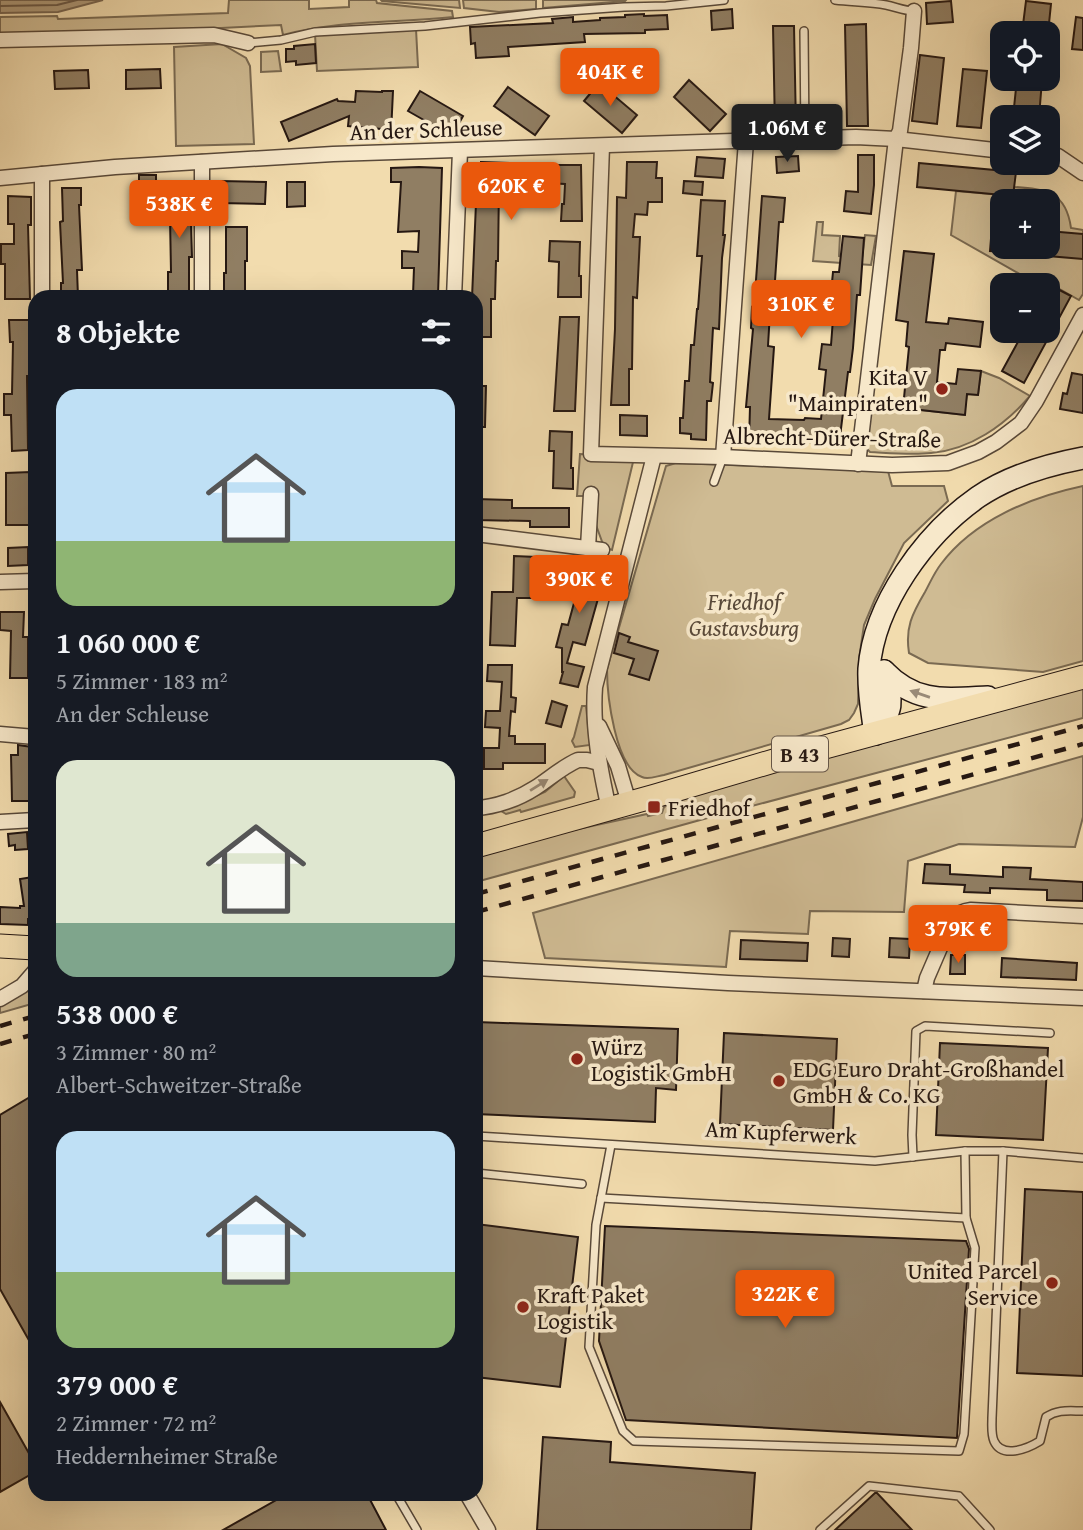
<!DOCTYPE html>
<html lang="de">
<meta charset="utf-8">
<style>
body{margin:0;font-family:"Gentium Book Plus",serif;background:#242831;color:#f1f3f6;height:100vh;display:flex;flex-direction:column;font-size:26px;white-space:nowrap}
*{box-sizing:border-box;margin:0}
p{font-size:23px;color:#9ea1a6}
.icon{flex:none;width:38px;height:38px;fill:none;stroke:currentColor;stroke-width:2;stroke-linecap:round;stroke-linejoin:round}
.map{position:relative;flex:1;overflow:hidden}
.panel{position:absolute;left:28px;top:290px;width:455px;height:1211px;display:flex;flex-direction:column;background:#171b24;border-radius:21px;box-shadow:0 7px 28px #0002}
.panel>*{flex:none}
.buttons{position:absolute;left:990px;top:21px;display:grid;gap:14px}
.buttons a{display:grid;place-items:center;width:70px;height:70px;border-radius:14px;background:#171b24;box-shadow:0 7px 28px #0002;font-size:35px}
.price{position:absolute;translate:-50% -60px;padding:0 16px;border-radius:7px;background:#ea580c;color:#fff;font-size:23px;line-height:46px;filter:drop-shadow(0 2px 4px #0008)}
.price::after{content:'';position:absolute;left:50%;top:42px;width:21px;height:16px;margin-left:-10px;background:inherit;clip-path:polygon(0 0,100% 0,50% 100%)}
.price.on{background:#222;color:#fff}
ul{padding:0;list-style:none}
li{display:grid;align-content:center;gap:14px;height:371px;padding:0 28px}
li span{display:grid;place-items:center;height:217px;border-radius:21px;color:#555}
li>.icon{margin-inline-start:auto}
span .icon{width:126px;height:126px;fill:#fffc;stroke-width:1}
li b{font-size:30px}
h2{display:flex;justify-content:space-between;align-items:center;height:84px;padding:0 28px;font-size:30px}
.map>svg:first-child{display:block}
</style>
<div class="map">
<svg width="1083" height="1530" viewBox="0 0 1083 1530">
<rect width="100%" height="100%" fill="#f2dcae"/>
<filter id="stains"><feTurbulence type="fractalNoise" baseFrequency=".00286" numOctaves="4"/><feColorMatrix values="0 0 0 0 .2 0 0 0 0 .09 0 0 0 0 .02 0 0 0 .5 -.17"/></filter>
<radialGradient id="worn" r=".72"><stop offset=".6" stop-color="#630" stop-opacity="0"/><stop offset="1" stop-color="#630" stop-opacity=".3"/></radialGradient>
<g fill="#cfbb93" stroke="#7a6a52" stroke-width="2" fill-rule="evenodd">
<path d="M229 0H309V9L349 7V0H376L377 3 452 11 453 17C396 23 338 20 283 35L281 25 61 36 0 37V17L57 16 58 19 228 13Z"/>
<polygon points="381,0 459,0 460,8 382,1"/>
<polygon points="463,0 536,0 536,9 499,12 464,8"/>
<polygon points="543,0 626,0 625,1 543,8"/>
<polygon points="416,29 418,67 317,71 315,34"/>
<polygon points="222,44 246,58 250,66 254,144 176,146 174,47"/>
<polygon points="278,51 281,71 261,72 261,52"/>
<path d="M1014 187C1047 189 1066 192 1071 228L1083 230V294L1079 300 1047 282 1044 285H1039L951 235 956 191 1013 196ZM1003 201H1048V247H1003Z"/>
<polygon points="817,222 823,222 822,235 840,236 839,256 862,258 865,235 876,236 871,265 813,261"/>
<path d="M981 371 999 378 1030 396C1005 425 970 450 931 453 911 455 890 453 870 452L867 449 871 402 904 403 903 408 964 415 967 394 978 395Z"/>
<polygon points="580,454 634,458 612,550 604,547 596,525 594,496 577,496"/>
<path d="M676 463 888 471 892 486H944L948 501 904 543 875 599 864 625 859 659 858 704 854 713 849 720 841 724 664 775C657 776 648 780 642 777 615 768 607 694 607 669L666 466Z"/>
<path d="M1083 486V661L1043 672 928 663 909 653C905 628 912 614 925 592 930 583 934 573 941 564 974 520 1031 497 1083 486Z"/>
<polygon points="1083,688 1083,718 722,814 476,882 476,857 569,831 647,814 648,816 662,813 664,807 686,795"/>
<polygon points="582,706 586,706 590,745 575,747 572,741 574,737"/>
<polygon points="1083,756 1083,817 1075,847 959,844 908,861 904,912 810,911 808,934 730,931 726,967 545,958 533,913"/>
<polygon points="564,776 575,792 574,797 521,812 520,810 506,814 501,811 545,792"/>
<polygon points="35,980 35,1003 0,1013 0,1004"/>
</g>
<polygon fill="#ad9979" stroke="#776550" stroke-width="2" points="0,0 103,0 58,12 0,13"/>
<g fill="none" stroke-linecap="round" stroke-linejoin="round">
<polyline stroke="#6a5846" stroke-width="2" points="0,6 57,5 77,0"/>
</g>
<g fill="#907e63" stroke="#261812" stroke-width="2">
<polygon points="951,1 953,22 927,24 926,3"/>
<polygon points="1026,1 1051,4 1048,33 1022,33"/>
<polygon points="732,9 733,28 712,30 711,11"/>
<polygon points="644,14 644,16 667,15 668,29 645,30 645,33 584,34 585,42 508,47 509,56 476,58 475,43 471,44 470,27 553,23 552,19 573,17 573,22 600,20 600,18 625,17 625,15"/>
<polygon points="1076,17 1083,18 1083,50 1072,49"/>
<polygon points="866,24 868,126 847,126 845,25"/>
<polygon points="773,26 794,26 796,127 775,128"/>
<polygon points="315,44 316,63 296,65 296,61 286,62 286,49 294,49 294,46"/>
<polygon points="920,55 944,58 937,124 912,121"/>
<polygon points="160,69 161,88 126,89 126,70"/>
<polygon points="963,69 987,71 981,128 957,126"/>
<polygon points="88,70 89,88 55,89 54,71"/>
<polygon points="1017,79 1042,80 1039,117 1013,117"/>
<polygon points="689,80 726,114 710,131 674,97"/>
<polygon points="599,83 637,115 622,133 584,101"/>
<polygon points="508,87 549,116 535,135 494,106"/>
<polygon points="356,91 382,92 382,91 393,91 391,133 381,132 381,129 348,126 349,116 289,141 281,122 337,99 338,101 355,102"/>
<polygon points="420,91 463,116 452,136 408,111"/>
<polygon points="858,155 874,155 874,185 871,214 844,211 846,191 858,192"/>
<polygon points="798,156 799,171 777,173 776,157"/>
<polygon points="697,157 725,159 723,178 695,176"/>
<polygon points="481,162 559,165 581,165 582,221 561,221 562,204 564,204 565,184 505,181 505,184 499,184 498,261 496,261 495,299 491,299 491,337 476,337 476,298 472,298 476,203 480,203"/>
<polygon points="627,162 657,162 656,178 662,178 662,202 648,202 647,215 635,214 633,237 640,237 637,298 633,297 632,369 629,369 629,405 611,405 615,329 617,197 626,198"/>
<polygon points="919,163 1016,172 1013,196 917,187"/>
<polygon points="419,167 442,168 438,296 413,295 414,268 402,268 402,251 418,252 419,231 398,232 401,182 391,182 391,168"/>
<rect x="139" y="175" width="17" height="16"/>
<polygon points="220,181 266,182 265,204 220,203"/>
<polygon points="684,181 703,182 702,195 683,193"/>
<polygon points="287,182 305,182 305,206 287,207"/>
<polygon points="167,183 188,183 189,223 191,223 192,257 189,257 189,298 168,298 168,272 171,272 170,217 168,217"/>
<polygon points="62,188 81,188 81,205 79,205 82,270 77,270 78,297 61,297 61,283 63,283 60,222 63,221"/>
<polygon points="8,196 31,197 31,225 28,225 30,299 5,299 5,264 1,264 1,244 14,244 14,224 8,224"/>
<polygon points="762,196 785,198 783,222 779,222 774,295 771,295 768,346 774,347 769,419 804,420 805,418 821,419 826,370 819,369 822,344 831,345 835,293 831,293 833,272 839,272 843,236 864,238 860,295 857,295 853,348 850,372 848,372 839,445 786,440 786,443 749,441 750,407 746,407 753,329 751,328 752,307 754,308"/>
<polygon points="701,200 725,201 723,235 725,235 722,258 719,329 713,328 710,382 713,383 711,401 707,401 706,440 691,439 691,434 680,433 680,418 683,418 685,381 689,381 691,345 694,345 697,309 698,309 702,256 697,256"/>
<polygon points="992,226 1003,226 1003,252 990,251"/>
<polygon points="226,227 247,227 247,261 245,261 245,298 224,298 224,273 226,273"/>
<polygon points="1048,231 1083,234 1083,259 1048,256"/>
<polygon points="550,241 580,242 579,276 581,276 581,297 558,297 559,262 549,261"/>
<polygon points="904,251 934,254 926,322 948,324 949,318 983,322 980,347 946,343 945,350 940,350 937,382 956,384 958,369 981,371 978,395 967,394 965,415 903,408 909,347 906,346 908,322 896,320"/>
<polygon points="1048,284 1071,296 1024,383 1002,371 1024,331 1048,331"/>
<polygon points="560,317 579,317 575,411 554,411"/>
<polygon points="9,320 31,320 32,341 29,341 29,376 27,376 28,450 12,451 11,415 4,415 4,394 12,394 13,342 10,342"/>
<polygon points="1072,373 1083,375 1083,413 1060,409 1063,393 1067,394"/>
<polygon points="476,386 486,386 485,427 476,427"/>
<polygon points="620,415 647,416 647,436 620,435"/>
<polygon points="550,431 572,432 571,468 573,468 573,489 553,488 554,451 549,451"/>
<polygon points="30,472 29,525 6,525 6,473"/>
<polygon points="476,499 512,500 512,508 569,508 569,527 530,527 530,521 476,520"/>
<polygon points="28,547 28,565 8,566 8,548"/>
<polygon points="514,556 536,557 535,586 542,586 542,598 517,598 515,646 490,645 492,592 513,592"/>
<polygon points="572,558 584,561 584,562 592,564 591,567 606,570 585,645 573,642 567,663 584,667 578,687 560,683 563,672 562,672 562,648 556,647 562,624 568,625 580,581 564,577 568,560 571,561"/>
<polygon points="0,612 24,612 23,637 28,637 28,678 10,678 11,631 0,630"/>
<polygon points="619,633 630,637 628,642 658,651 649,680 629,674 634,659 614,653"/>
<polygon points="488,665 512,665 511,697 516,698 515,712 511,711 509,736 515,736 515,744 545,744 545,763 503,763 503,769 484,769 484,748 499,748 500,728 485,727 486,711 500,711 502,682 487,681"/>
<polygon points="552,701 567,706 561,727 546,723"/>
<polygon points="18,745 32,747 29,750 29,801 12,801 11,755 18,755"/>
<polygon points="27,832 28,849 15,850 15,845 9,846 8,834"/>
<polygon points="925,864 950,865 950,874 1003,877 1003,867 1031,868 1030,879 1083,882 1083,901 1047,900 1047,890 990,888 990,893 964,892 965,885 923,883"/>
<polygon points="33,877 35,919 28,919 28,925 0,924 0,907 20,908 20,906 24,906 20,879"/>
<polygon points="833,938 850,939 849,957 832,956"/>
<polygon points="890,938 910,939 909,958 889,957"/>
<polygon points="741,940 808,943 807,961 740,959"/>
<polygon points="951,955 965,955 965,974 950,974"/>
<polygon points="1002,958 1077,963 1076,980 1001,977"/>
<polygon points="476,1022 678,1029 676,1090 656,1088 655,1122 476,1114"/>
<polygon points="724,1033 837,1039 833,1130 720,1124"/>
<polygon points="940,1043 1048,1048 1043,1140 936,1135"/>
<polygon points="35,1094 35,1351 0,1289 0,1115"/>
<polygon points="1025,1189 1083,1192 1083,1376 1017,1373"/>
<polygon points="476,1224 578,1237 560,1387 476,1377"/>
<polygon points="605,1226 966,1241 969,1249 957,1438 626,1420 599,1341"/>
<polygon points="0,1402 35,1464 35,1472 0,1492"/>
<polygon points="543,1437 611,1442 610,1462 755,1473 751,1530 537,1530"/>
<polygon points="875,1493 877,1493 912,1530 835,1530"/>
<polygon points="287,1494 367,1494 386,1530 223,1530"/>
</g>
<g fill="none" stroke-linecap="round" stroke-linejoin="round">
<defs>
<g id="service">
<path d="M835 0C852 2 870 2 886 5 896 7 904 11 914 11"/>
<polyline points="804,31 805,139"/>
<polyline points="248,43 281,40 315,32 425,26 540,13 624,7 666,6 724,0"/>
<polyline points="714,482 723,457"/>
<polyline points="476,1136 875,1161 965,1151 1003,1151 1083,1158"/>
<polyline points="611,1145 596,1225 589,1347 623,1431 634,1441 959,1451 964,1434 975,1248 966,1218 965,1151"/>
<path d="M1003 1151 992 1418C992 1425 991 1434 994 1441 1002 1459 1027 1449 1040 1441L1046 1417C1058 1409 1069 1411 1083 1411"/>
<polyline points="913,1157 912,1135 916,1031 925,1026 1050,1033"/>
<polyline points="476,1173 582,1184"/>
<polyline points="601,1198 966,1218"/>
<polyline points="396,1494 417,1530"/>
<polyline points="820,1530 869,1486 959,1496 990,1530"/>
</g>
<g id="minor">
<polyline points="0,40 214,35 248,43"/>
<polyline points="602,146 591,454 723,457 892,465 948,463 978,452 996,442 1021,423 1036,401 1083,315"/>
<polyline points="1048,155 1058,156 1083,173"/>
<polyline points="42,174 42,298"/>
<polyline points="0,178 115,167 333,154 856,137 896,139 1003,151"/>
<polyline points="202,298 202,162"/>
<polyline points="454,298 460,151"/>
<polyline points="723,457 746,141"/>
<polyline points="858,464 896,139 900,131 911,48 914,11"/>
<polyline points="476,534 602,550"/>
<polyline points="588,548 591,494"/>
<polyline points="0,582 35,581"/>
<polyline points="599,726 618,766 629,803"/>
<polyline points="0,734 35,737"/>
<path d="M476 808C496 807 518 799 535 788 549 779 562 767 578 760H587L599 763"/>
<path d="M609 809C600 769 592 727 595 687L654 456"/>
<polyline points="0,822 35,820"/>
<polyline points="476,968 728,983 1083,998"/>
<path d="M924 991 927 978 952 920C958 913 963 911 971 910L1083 916"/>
<polyline points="0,999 22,986 35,971"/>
<polyline points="467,1494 488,1530"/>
</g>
<g id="secondary">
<path d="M884 671C916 704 945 699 988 697"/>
<path d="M875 734C872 712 868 691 869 669 874 604 925 534 978 497 1009 476 1046 465 1083 458"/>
<path d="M875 734C895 707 892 702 884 671"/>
</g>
<g id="primary">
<polyline points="476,846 655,796 777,760 1083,677"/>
<polyline points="0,946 35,948"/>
</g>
</defs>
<use href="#service" stroke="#594939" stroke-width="10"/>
<use href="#minor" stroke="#594939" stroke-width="17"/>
<use href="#secondary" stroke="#261812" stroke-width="24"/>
<use href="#primary" stroke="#261812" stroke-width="25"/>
<use href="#service" stroke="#f7e8ca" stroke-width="7"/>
<use href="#minor" stroke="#f7e8ca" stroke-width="14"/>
<use href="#secondary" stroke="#f7e8ca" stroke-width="21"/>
<use href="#primary" stroke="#f2dcae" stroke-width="23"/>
<g stroke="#261812" stroke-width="4.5" stroke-dasharray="12 12" stroke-linecap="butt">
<polyline points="476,894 1083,726"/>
<polyline points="476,912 1083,744"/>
<polyline points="0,1026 35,1016"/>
<polyline points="0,1044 35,1034"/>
</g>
</g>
<defs><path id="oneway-solid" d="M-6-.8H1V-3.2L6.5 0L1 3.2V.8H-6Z" transform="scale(1.75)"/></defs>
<g fill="#998a77">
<use href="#oneway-solid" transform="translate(920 694) rotate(-161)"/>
<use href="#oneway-solid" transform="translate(539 785) rotate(-32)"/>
</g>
<g fill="#8f2418" stroke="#f7e8ca" stroke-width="2.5">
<circle cx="942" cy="389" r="7"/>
<rect x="647" y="800" width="14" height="14" rx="3.5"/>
<circle cx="577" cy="1059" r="7"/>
<circle cx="779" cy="1081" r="7"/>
<circle cx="1052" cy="1283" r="7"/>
<circle cx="523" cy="1307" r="7"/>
</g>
<g text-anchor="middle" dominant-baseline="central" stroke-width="7" stroke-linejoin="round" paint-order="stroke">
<rect fill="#f7e8ca" stroke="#655649" stroke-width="2" x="772" y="736.5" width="56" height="35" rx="5"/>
<g font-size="21" font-weight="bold" fill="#261812">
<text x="800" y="754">B 43</text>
</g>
<g font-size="23" fill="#261812" stroke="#f7e8ca">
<text transform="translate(426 129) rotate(-2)">An der Schleuse</text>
<text transform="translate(832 437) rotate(1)">Albrecht-Dürer-Straße</text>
<text transform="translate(781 1132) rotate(3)">Am Kupferwerk</text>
</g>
<g font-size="23" fill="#261812" stroke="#f7e8ca" text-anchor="start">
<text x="928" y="376" text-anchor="end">Kita V<tspan x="928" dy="26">"Mainpiraten"</tspan></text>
<text x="668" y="807">Friedhof</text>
<text x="591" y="1046">Würz<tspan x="591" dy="26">Logistik GmbH</tspan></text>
<text x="793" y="1068">EDG Euro Draht-Großhandel<tspan x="793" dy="26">GmbH &amp; Co. KG</tspan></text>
<text x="1038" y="1270" text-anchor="end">United Parcel<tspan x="1038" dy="26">Service</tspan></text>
<text x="537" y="1294">Kraft Paket<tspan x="537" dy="26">Logistik</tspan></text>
</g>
<g font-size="23" font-style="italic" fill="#594939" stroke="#f7e8ca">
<text x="744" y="601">Friedhof<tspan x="744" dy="26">Gustavsburg</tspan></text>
</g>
</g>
<rect width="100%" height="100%" filter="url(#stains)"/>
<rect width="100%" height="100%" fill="url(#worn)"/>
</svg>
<div class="buttons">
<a><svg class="icon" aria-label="locate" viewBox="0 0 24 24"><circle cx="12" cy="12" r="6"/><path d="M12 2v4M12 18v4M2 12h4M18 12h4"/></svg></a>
<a><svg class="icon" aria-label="layers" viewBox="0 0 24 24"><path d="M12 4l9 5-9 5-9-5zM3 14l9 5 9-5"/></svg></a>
<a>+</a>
<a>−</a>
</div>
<b class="price" style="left:610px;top:108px">404K €</b>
<b class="price on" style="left:787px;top:164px">1.06M €</b>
<b class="price" style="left:511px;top:222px">620K €</b>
<b class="price" style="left:179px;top:240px">538K €</b>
<b class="price" style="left:801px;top:340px">310K €</b>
<b class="price" style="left:579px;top:615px">390K €</b>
<b class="price" style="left:958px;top:965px">379K €</b>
<b class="price" style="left:785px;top:1330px">322K €</b>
<section class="panel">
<h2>8 Objekte<svg class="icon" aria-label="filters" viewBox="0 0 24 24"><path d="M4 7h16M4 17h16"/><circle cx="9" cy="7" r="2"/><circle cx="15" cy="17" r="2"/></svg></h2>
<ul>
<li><span style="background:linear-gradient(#bfe0f5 70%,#8fb573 0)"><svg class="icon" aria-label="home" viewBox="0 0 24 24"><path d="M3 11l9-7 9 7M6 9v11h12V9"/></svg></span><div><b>1 060 000 €</b><p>5 Zimmer · 183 m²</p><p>An der Schleuse</p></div></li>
<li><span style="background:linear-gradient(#dfe7d0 75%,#7fa58c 0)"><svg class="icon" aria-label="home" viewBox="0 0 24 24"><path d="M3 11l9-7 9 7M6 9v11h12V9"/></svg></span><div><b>538 000 €</b><p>3 Zimmer · 80 m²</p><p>Albert-Schweitzer-Straße</p></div></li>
<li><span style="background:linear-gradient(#bfe0f5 65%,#8fb573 0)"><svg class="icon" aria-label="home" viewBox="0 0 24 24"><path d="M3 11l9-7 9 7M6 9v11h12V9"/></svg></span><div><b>379 000 €</b><p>2 Zimmer · 72 m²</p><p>Heddernheimer Straße</p></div></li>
</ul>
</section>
</div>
